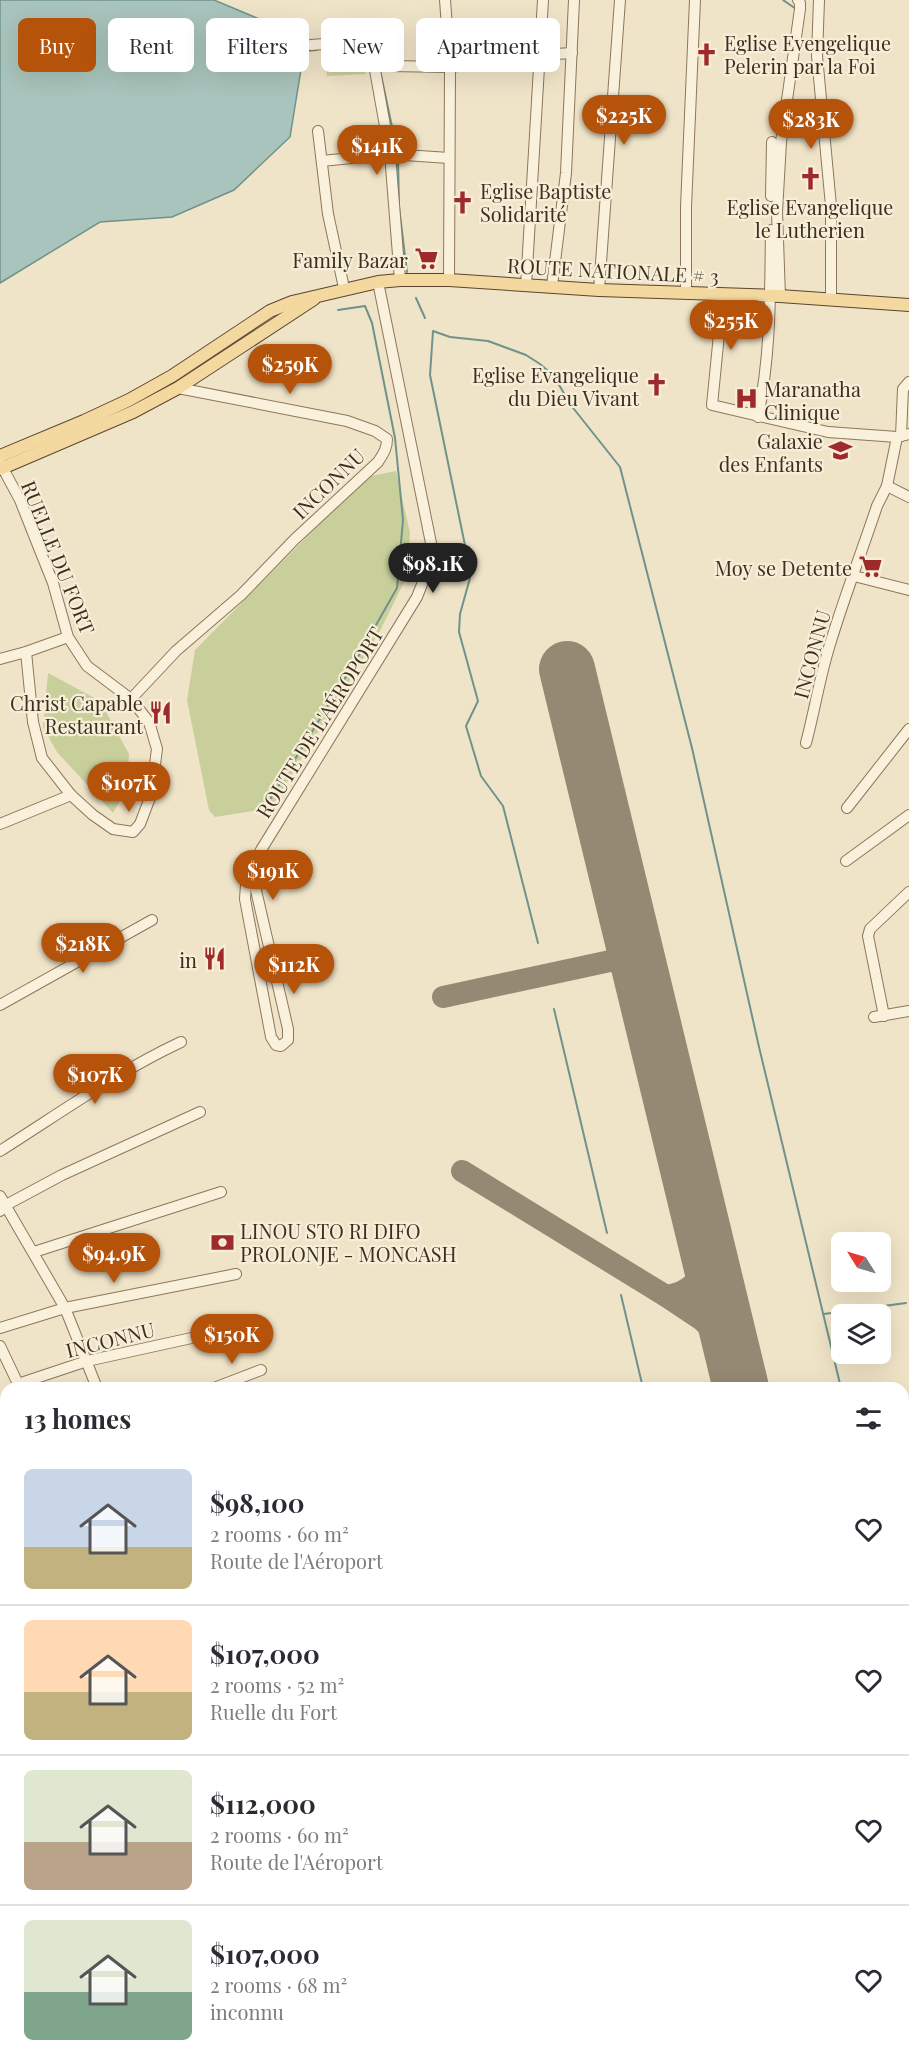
<!DOCTYPE html>
<meta charset="utf-8">
<style>
body{margin:0;font-family:"Playfair Display",serif;background:#f7f7f7;color:#2b2b33;height:100vh;display:flex;flex-direction:column;font-size:22px;white-space:nowrap}
*{box-sizing:border-box;margin:0}
p{font-size:20px;color:#7c7c81}
.icon{flex:none;width:33px;height:33px;fill:none;stroke:currentColor;stroke-width:2;stroke-linecap:round;stroke-linejoin:round}
.map{position:relative;flex:1;overflow:hidden}
.drawer{position:absolute;left:0px;top:1382px;width:909px;height:686px;display:flex;flex-direction:column;background:#fff;border-radius:18px 18px 0 0;box-shadow:0 6px 24px #0002}
.drawer>*{flex:none}
.hud{position:absolute;left:18px;top:18px;width:600px;height:54px;display:flex;gap:12px}
.needle{width:39px;rotate:307deg}
.controls{position:absolute;left:831px;top:1232px;display:grid;gap:12px}
.controls a{display:grid;place-items:center;width:60px;height:60px;border-radius:9px;background:#fff;box-shadow:0 6px 24px #0002;font-size:30px}
.price{position:absolute;translate:-50% -51px;padding:0 14px;border-radius:21px;background:#b45309;color:#fff;font-size:20px;line-height:39px;filter:drop-shadow(0 2px 3px #0008)}
.price::after{content:'';position:absolute;left:50%;top:36px;width:18px;height:14px;margin-left:-9px;background:inherit;clip-path:polygon(0 0,100% 0,50% 100%)}
.price.current{background:#222;color:#fff}
ul{padding:0;list-style:none}
li{display:flex;align-items:center;gap:18px;height:150px;padding:0 24px}
li+li{border-top:2px solid #e1e1e2}
li span{display:grid;place-items:center;flex:none;width:168px;height:120px;border-radius:9px;color:#555}
li>.icon{margin-inline-start:auto}
span .icon{width:72px;height:72px;fill:#fffc;stroke-width:1}
li b{font-size:26px}
h2{display:flex;justify-content:space-between;align-items:center;height:72px;padding:0 24px;font-size:26px}
.pill{padding:0 21px;border-radius:9px;background:#fff;box-shadow:0 6px 24px #0002;font-size:21px;line-height:54px}
.pill.current{background:#b45309;color:#fff}
.map>svg:first-child{display:block}
</style>
<div class="map">
<svg width="909" height="2066" viewBox="0 0 909 2066">
<rect width="100%" height="100%" fill="#f0e4c8"/>
<g fill="#c9cf9b">
<polygon points="364,54 366,74 327,76 325,56"/>
<polygon points="396,471 410,533 407,576 380,631 271,808 215,817 209,810 187,700 195,650 366,477"/>
<polygon points="48,673 100,701 129,754 127,788 113,813 57,752 43,727"/>
<polygon points="5,1811 6,1924 0,1925 0,1814"/>
</g>
<polygon fill="#a9c4bc" stroke="#6f938a" stroke-width="1.5" points="0,0 214,0 288,31 304,51 290,137 234,190 172,217 100,222 0,283"/>
<g fill="none" stroke-linecap="round" stroke-linejoin="round">
<g stroke="#6f938a" stroke-width="2">
<polyline points="783,0 796,9"/>
<polyline points="304,51 317,50"/>
<polyline points="378,61 397,150"/>
<polyline points="398,158 399,207 407,272"/>
<polyline points="416,298 425,318"/>
<polyline points="271,798 355,662 397,588 403,520 395,438 372,323 365,306 338,310"/>
<polyline points="538,943 503,806 481,776 466,726 478,701 459,632 460,614 470,578 468,560 430,375 433,331 450,337 488,341 526,355 540,364 554,376 570,404 620,467 692,748 759,1047 841,1388"/>
<polyline points="554,1009 607,1233"/>
<polyline points="621,1295 643,1388"/>
<polyline points="824,1314 906,1303"/>
<polyline points="903,1641 909,1665"/>
<polyline points="798,2061 800,2066"/>
</g>
<g stroke="#968974" stroke-width="22">
<polyline points="610,961 629,964 643,981"/>
<polyline points="443,997 610,961 623,952 630,929"/>
<polyline points="462,1171 666,1296 702,1320 731,1348"/>
<path d="M666 1296C690 1293 701 1279 709 1258"/>
</g>
<g stroke="#968974" stroke-width="56">
<polyline points="567,669 741,1388"/>
<polyline points="903,2059 905,2066"/>
</g>
<defs>
<g id="minor">
<polyline points="445,0 450,67 449,280"/>
<polyline points="819,0 817,56 831,206 831,300"/>
<polyline points="311,45 350,42 371,48 388,66 450,67 539,55 572,53"/>
<polyline points="375,70 390,154 400,280"/>
<polyline points="318,131 328,214 344,288"/>
<polyline points="322,161 390,154 449,158"/>
<polyline points="771,196 772,142"/>
<polyline points="526,286 543,0"/>
<polyline points="552,286 566,173 574,0"/>
<polyline points="599,290 620,0"/>
<polyline points="686,292 686,207 695,0"/>
<polyline points="723,294 712,405 828,432 897,437 909,434"/>
<polyline points="780,296 777,212 781,142 800,9 800,3 798,0"/>
<path d="M758 417C771 352 770 295 771 230"/>
<polyline points="901,436 903,389 909,382"/>
<polyline points="0,463 20,500 37,543 53,583 68,637 87,666 131,699 149,722 157,749 151,795 140,824 133,832 113,829 93,815 71,795 42,758 33,722 26,652"/>
<polyline points="887,486 909,497"/>
<polyline points="854,576 909,590"/>
<polyline points="0,659 26,652 68,637"/>
<path d="M131 699 176 651 241 595 295 539 378 462C383 454 387 449 387 439L375 431 347 421 178 388"/>
<path d="M806 743C815 709 820 675 831 641 845 595 862 551 877 506L887 486 897 437"/>
<polyline points="847,808 909,729"/>
<polyline points="0,824 71,795"/>
<polyline points="846,861 909,815"/>
<polyline points="255,865 255,886 288,1029 288,1040 281,1046 276,1045 271,1037 245,899 246,885 261,850 417,597 428,569 431,543 378,282"/>
<polyline points="0,1005 152,920"/>
<polyline points="884,1016 868,936 870,929 909,892"/>
<polyline points="874,1017 909,1011"/>
<path d="M0 1151C60 1113 117 1072 181 1042"/>
<polyline points="0,1196 65,1308 97,1388"/>
<polyline points="0,1211 6,1205 62,1175 200,1112"/>
<polyline points="34,1252 221,1192"/>
<polyline points="0,1328 65,1308 236,1274"/>
<polyline points="0,1346 20,1388"/>
<polyline points="18,1384 87,1361 246,1326"/>
<polyline points="214,1388 261,1370"/>
<polyline points="0,1487 6,1503"/>
<polyline points="0,1542 6,1541"/>
<polyline points="0,1694 6,1692"/>
<polyline points="0,1751 6,1754"/>
<polyline points="0,1806 6,1806"/>
<polyline points="0,1850 6,1851"/>
<polyline points="0,1950 6,1951"/>
<polyline points="0,2043 6,2045"/>
<polyline points="70,2061 89,2066"/>
<polyline points="464,2061 465,2061"/>
<polyline points="496,2061 508,2066"/>
<polyline points="233,2066 235,2061"/>
</g>
<g id="major">
<polyline points="0,456 84,421 129,400 172,376 270,311 292,302 378,282 400,280 449,280 599,290 780,296 909,305"/>
<polyline points="0,469 133,412 178,388 314,299"/>
</g>
</defs>
<use href="#minor" stroke="#8d765c" stroke-width="12"/>
<use href="#major" stroke="#5b4430" stroke-width="14"/>
<use href="#minor" stroke="#faf1dc" stroke-width="10"/>
<use href="#major" stroke="#f3d9a0" stroke-width="12"/>
</g>
<defs>
<symbol id="church-bare" viewBox="-9 -9 18 18"><path d="M-1.2-6h2.4v3.5h3.3v2.4h-3.3V6h-2.4V-.1h-3.3v-2.4h3.3Z" fill="#9e2a2b" stroke="#f7eed8" stroke-width="2.5" paint-order="stroke"/></symbol>
<symbol id="supermarket-bare" viewBox="-9 -9 18 18"><path d="M-6-5.5h2.5l.6 2H6L4.5 2H-2.5L-4.4-4H-6ZM-1.5 3.2a1.3 1.3 0 1 0 .1 0ZM3 3.2a1.3 1.3 0 1 0 .1 0Z" fill="#9e2a2b" stroke="#f7eed8" stroke-width="2.5" paint-order="stroke"/></symbol>
<symbol id="hospital-bare" viewBox="-9 -9 18 18"><path d="M-5-5h3v3.5h4V-5h3V5h-3V1.5h-4V5h-3Z" fill="#9e2a2b" stroke="#f7eed8" stroke-width="2.5" paint-order="stroke"/></symbol>
<symbol id="school-bare" viewBox="-9 -9 18 18"><path d="M0-5L7-2L0 1L-7-2ZM-4 1L0 2.5L4 1V4Q0 6-4 4Z" fill="#9e2a2b" stroke="#f7eed8" stroke-width="2.5" paint-order="stroke"/></symbol>
<symbol id="restaurant-bare" viewBox="-9 -9 18 18"><path d="M-5-6h1v4h1v-4h1v4h1v-4h1v5L-1.5 .5V6h-2V.5L-5-1ZM5-6V6H3V1.5H1.5Q1.5-4 5-6Z" fill="#9e2a2b" stroke="#f7eed8" stroke-width="2.5" paint-order="stroke"/></symbol>
<symbol id="bank-bare" viewBox="-9 -9 18 18"><path d="M-6-4H6V4H-6ZM0-2.3a2.3 2.3 0 1 0 0 4.6a2.3 2.3 0 1 0 0-4.6Z" fill="#9e2a2b" stroke="#f7eed8" stroke-width="2.5" paint-order="stroke"/></symbol>
</defs>
<g fill-rule="evenodd">
<use href="#church-bare" x="690" y="38" width="33" height="33"/>
<use href="#church-bare" x="794" y="162" width="33" height="33"/>
<use href="#church-bare" x="446" y="186" width="33" height="33"/>
<use href="#supermarket-bare" x="410" y="242" width="33" height="33"/>
<use href="#church-bare" x="640" y="368" width="33" height="33"/>
<use href="#hospital-bare" x="730" y="382" width="33" height="33"/>
<use href="#school-bare" x="824" y="434" width="33" height="33"/>
<use href="#supermarket-bare" x="854" y="550" width="33" height="33"/>
<use href="#restaurant-bare" x="144" y="696" width="33" height="33"/>
<use href="#restaurant-bare" x="198" y="942" width="33" height="33"/>
<use href="#bank-bare" x="206" y="1226" width="33" height="33"/>
</g>
<g text-anchor="middle" dominant-baseline="central" stroke-width="4.5" stroke-linejoin="round" paint-order="stroke">
<g font-size="20" fill="#3d2e20" stroke="#f7eed8" text-anchor="end">
<text x="724" y="42" text-anchor="start">Eglise Evengelique<tspan x="724" dy="23">Pelerin par la Foi</tspan></text>
<text x="480" y="190" text-anchor="start">Eglise Baptiste<tspan x="480" dy="23">Solidarité</tspan></text>
<text x="810" y="206" text-anchor="middle">Eglise Evangelique<tspan x="810" dy="23">le Lutherien</tspan></text>
<text x="408" y="259">Family Bazar</text>
<text x="639" y="374">Eglise Evangelique<tspan x="639" dy="23">du Dieu Vivant</tspan></text>
<text x="764" y="388" text-anchor="start">Maranatha<tspan x="764" dy="23">Clinique</tspan></text>
<text x="823" y="440">Galaxie<tspan x="823" dy="23">des Enfants</tspan></text>
<text x="852" y="567">Moy se Detente</text>
<text x="143" y="702">Christ Capable<tspan x="143" dy="23">Restaurant</tspan></text>
<text x="197" y="959">in</text>
<text x="240" y="1230" text-anchor="start">LINOU STO RI DIFO<tspan x="240" dy="23">PROLONJE - MONCASH</tspan></text>
</g>
<g font-size="20" fill="#3d2e20" stroke="#f7eed8">
<text transform="translate(613 270) rotate(3)">ROUTE NATIONALE # 3</text>
<text transform="translate(328 483) rotate(-44)">INCONNU</text>
<text transform="translate(59 557) rotate(68)">RUELLE DU FORT</text>
<text transform="translate(811 654) rotate(-75)">INCONNU</text>
<text transform="translate(319 722) rotate(-58)">ROUTE DE L'AÉROPORT</text>
<text transform="translate(110 1339) rotate(-14)">INCONNU</text>
</g>
</g>
</svg>
<div class="controls">
<a><svg class="needle" viewBox="-14 -14 28 28"><path d="M0-13l5 13h-10z" fill="#e53935"/><path d="M0 13l5-13h-10z" fill="#7c7c81"/></svg></a>
<a><svg class="icon" aria-label="layers" viewBox="0 0 24 24"><path d="M12 4l9 5-9 5-9-5zM3 14l9 5 9-5"/></svg></a>
</div>
<b class="price" style="left:624px;top:146px">$225K</b>
<b class="price" style="left:811px;top:150px">$283K</b>
<b class="price" style="left:377px;top:176px">$141K</b>
<b class="price" style="left:731px;top:351px">$255K</b>
<b class="price" style="left:290px;top:395px">$259K</b>
<b class="price current" style="left:433px;top:594px">$98.1K</b>
<b class="price" style="left:129px;top:813px">$107K</b>
<b class="price" style="left:273px;top:901px">$191K</b>
<b class="price" style="left:83px;top:974px">$218K</b>
<b class="price" style="left:294px;top:995px">$112K</b>
<b class="price" style="left:95px;top:1105px">$107K</b>
<b class="price" style="left:114px;top:1284px">$94.9K</b>
<b class="price" style="left:232px;top:1365px">$150K</b>
<div class="hud">
<a class="pill current">Buy</a>
<a class="pill">Rent</a>
<a class="pill">Filters</a>
<a class="pill">New</a>
<a class="pill">Apartment</a>
</div>
<section class="drawer">
<h2>13 homes<svg class="icon" aria-label="filters" viewBox="0 0 24 24"><path d="M4 7h16M4 17h16"/><circle cx="9" cy="7" r="2"/><circle cx="15" cy="17" r="2"/></svg></h2>
<ul>
<li><span style="background:linear-gradient(#c9d6e8 65%,#c2b280 0)"><svg class="icon" aria-label="home" viewBox="0 0 24 24"><path d="M3 11l9-7 9 7M6 9v11h12V9"/></svg></span><div><b>$98,100</b><p>2 rooms · 60 m²</p><p>Route de l'Aéroport</p></div><svg class="icon" aria-label="heart" viewBox="0 0 24 24"><path d="M12 20l-8-8c-3-5 5-10 8-4 3-6 11-1 8 4z"/></svg></li>
<li><span style="background:linear-gradient(#ffd9b3 60%,#c2b280 0)"><svg class="icon" aria-label="home" viewBox="0 0 24 24"><path d="M3 11l9-7 9 7M6 9v11h12V9"/></svg></span><div><b>$107,000</b><p>2 rooms · 52 m²</p><p>Ruelle du Fort</p></div><svg class="icon" aria-label="heart" viewBox="0 0 24 24"><path d="M12 20l-8-8c-3-5 5-10 8-4 3-6 11-1 8 4z"/></svg></li>
<li><span style="background:linear-gradient(#dfe7d0 60%,#b9a48a 0)"><svg class="icon" aria-label="home" viewBox="0 0 24 24"><path d="M3 11l9-7 9 7M6 9v11h12V9"/></svg></span><div><b>$112,000</b><p>2 rooms · 60 m²</p><p>Route de l'Aéroport</p></div><svg class="icon" aria-label="heart" viewBox="0 0 24 24"><path d="M12 20l-8-8c-3-5 5-10 8-4 3-6 11-1 8 4z"/></svg></li>
<li><span style="background:linear-gradient(#dfe7d0 60%,#7fa58c 0)"><svg class="icon" aria-label="home" viewBox="0 0 24 24"><path d="M3 11l9-7 9 7M6 9v11h12V9"/></svg></span><div><b>$107,000</b><p>2 rooms · 68 m²</p><p>inconnu</p></div><svg class="icon" aria-label="heart" viewBox="0 0 24 24"><path d="M12 20l-8-8c-3-5 5-10 8-4 3-6 11-1 8 4z"/></svg></li>
</ul>
</section>
</div>
